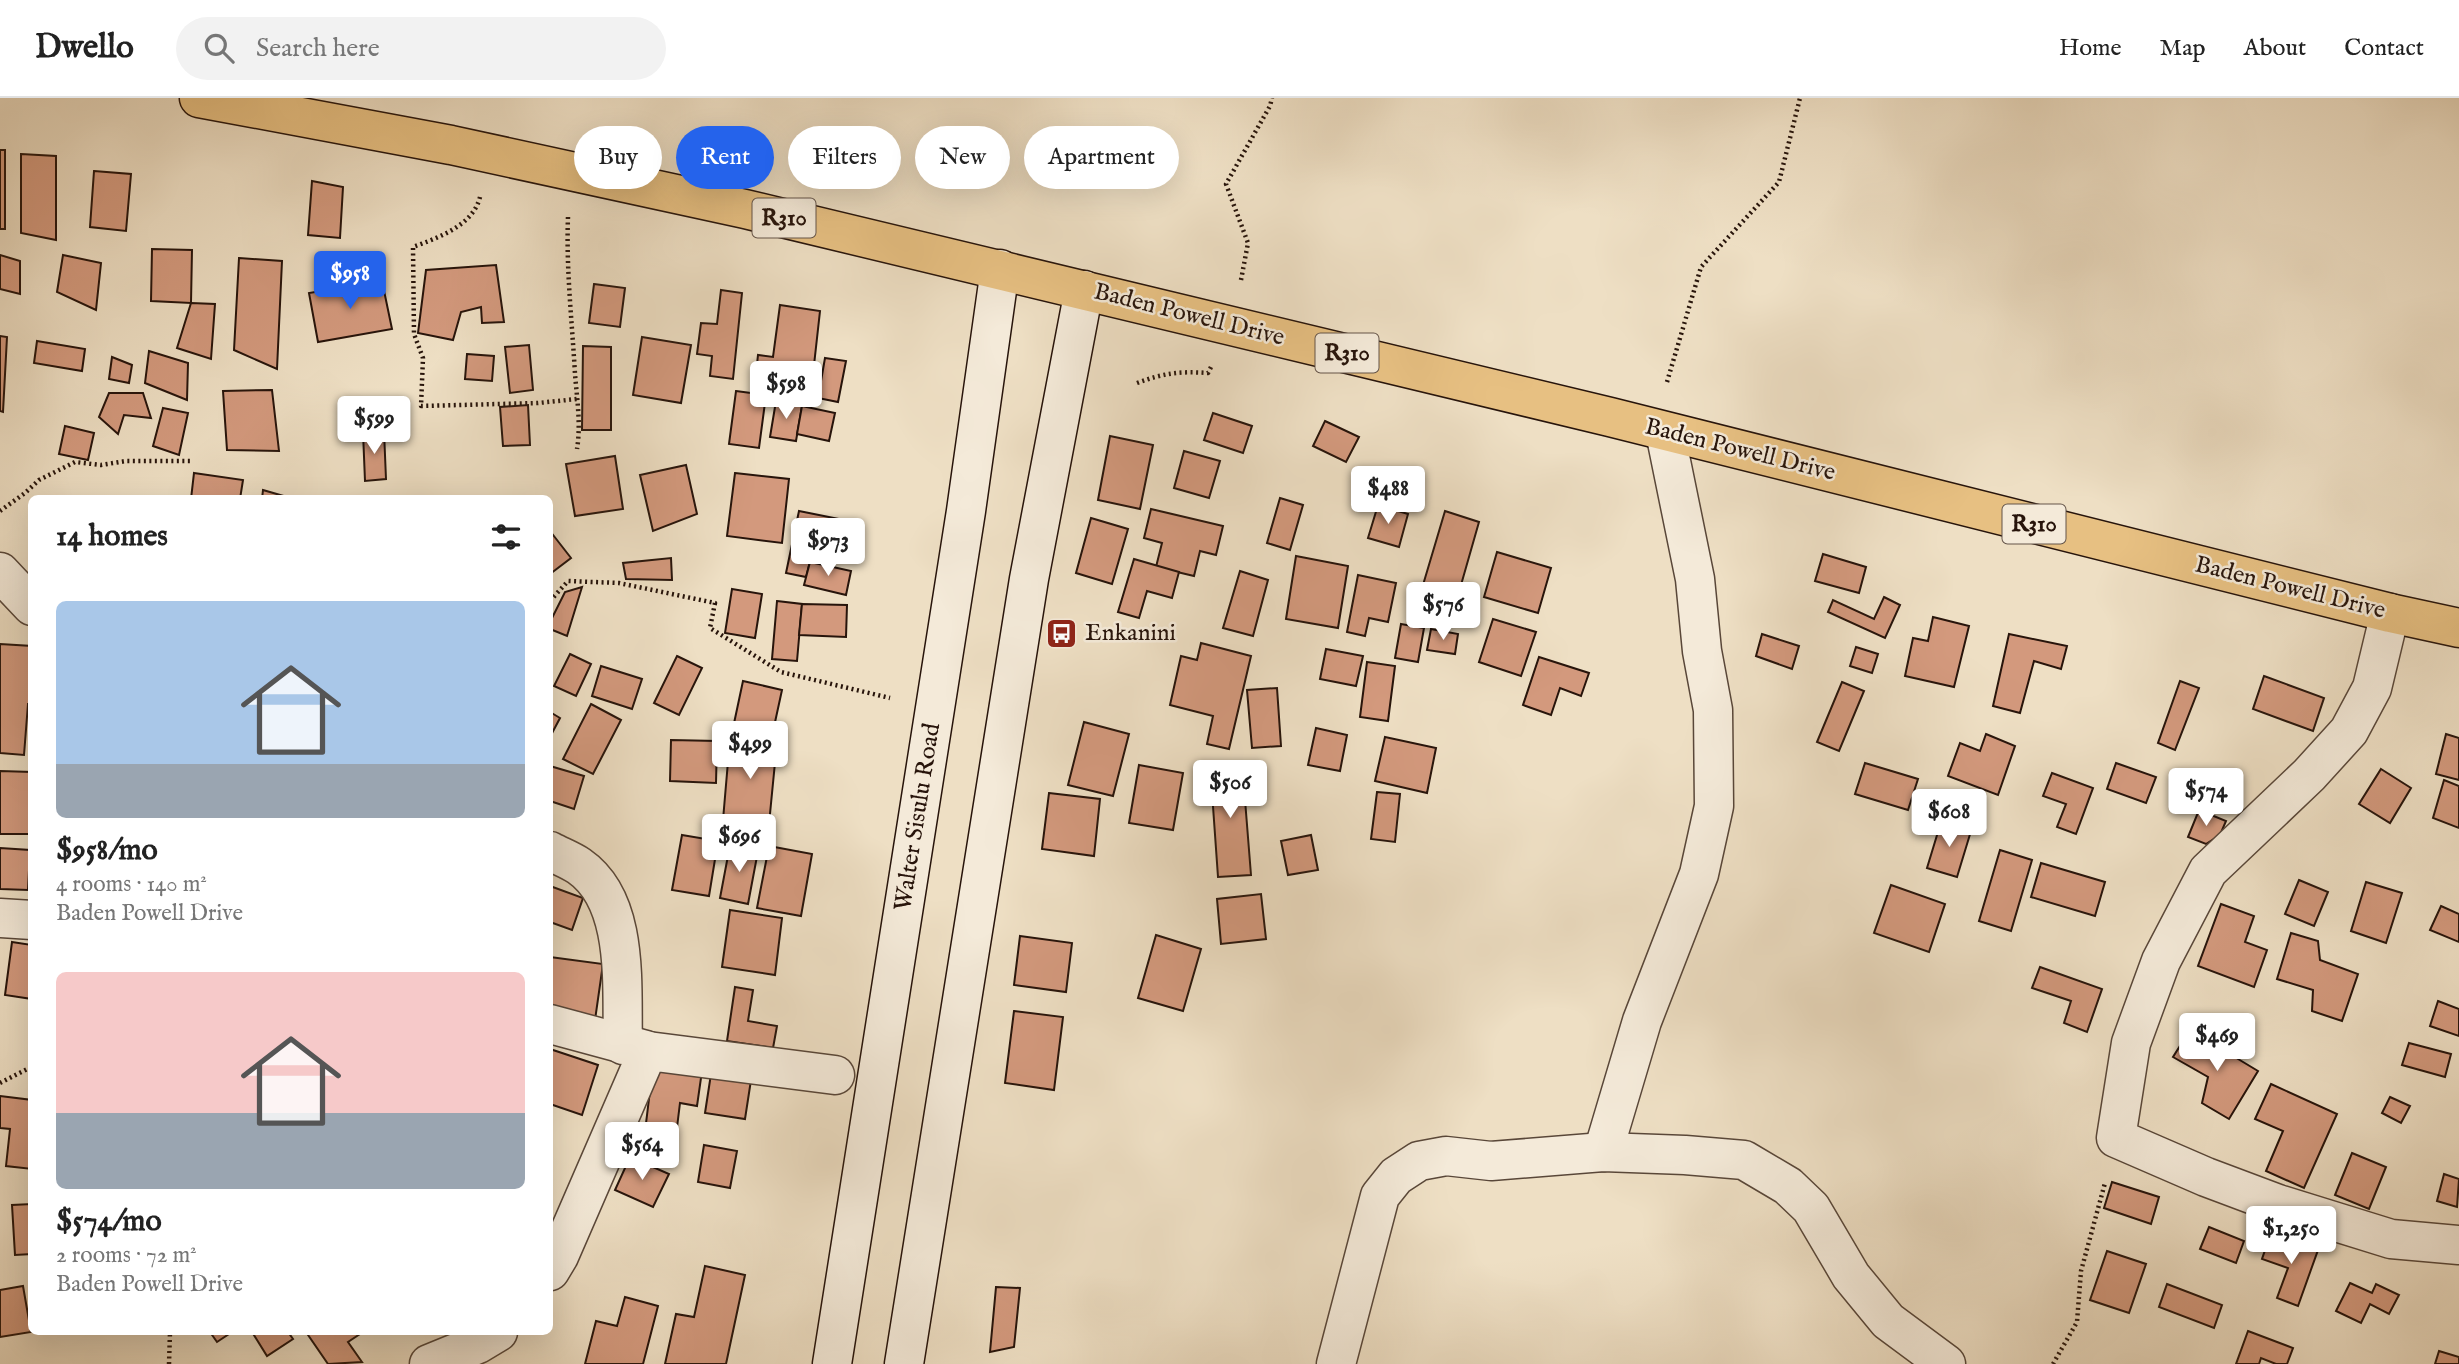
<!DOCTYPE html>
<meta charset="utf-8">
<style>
body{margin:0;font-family:"IM FELL English",serif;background:#f2f2f2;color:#222;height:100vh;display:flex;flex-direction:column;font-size:26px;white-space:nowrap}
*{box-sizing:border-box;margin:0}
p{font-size:23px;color:#767676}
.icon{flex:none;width:38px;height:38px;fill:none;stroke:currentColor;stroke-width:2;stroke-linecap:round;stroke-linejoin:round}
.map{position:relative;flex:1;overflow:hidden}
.sheet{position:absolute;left:28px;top:397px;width:525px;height:840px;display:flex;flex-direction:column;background:#fff;border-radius:10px;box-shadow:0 7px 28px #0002}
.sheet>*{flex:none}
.guide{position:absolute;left:574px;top:28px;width:665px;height:63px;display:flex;gap:14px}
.price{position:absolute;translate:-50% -60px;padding:0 16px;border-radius:7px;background:#fff;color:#222;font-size:23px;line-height:46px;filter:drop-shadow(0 2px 4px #0008)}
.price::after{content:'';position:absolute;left:50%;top:42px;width:21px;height:16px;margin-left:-10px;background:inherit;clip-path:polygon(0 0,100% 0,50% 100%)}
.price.current{background:#2563eb;color:#fff}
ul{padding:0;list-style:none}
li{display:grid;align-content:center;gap:14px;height:371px;padding:0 28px}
li span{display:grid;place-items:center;height:217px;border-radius:10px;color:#555}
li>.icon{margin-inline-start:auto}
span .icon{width:126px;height:126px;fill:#fffc;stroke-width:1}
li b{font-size:30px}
h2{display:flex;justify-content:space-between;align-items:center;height:84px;padding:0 28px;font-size:30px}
.pill{padding:0 24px;border-radius:32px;background:#fff;box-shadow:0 7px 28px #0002;font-size:24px;line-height:63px}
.pill.current{background:#2563eb;color:#fff}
header{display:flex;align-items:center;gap:42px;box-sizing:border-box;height:98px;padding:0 35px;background:#fff;border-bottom:2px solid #e0e0e0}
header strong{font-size:33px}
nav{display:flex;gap:38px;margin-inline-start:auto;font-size:24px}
.search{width:490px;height:63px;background:#f2f2f2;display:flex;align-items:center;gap:18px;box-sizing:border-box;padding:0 24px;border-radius:38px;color:#767676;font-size:26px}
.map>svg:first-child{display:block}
</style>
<header>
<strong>Dwello</strong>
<div class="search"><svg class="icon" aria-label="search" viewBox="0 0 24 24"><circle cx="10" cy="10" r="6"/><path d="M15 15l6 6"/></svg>Search here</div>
<nav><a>Home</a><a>Map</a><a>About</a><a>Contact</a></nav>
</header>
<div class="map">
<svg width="2459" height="1266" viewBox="0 0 2459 1266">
<rect width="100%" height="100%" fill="#eedfc4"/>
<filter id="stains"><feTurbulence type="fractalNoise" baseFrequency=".00286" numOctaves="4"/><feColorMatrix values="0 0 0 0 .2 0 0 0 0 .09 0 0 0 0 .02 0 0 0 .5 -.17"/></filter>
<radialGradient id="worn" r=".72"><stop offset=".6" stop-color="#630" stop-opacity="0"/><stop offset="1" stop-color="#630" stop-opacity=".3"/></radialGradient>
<g fill="#d3997d" stroke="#27140b" stroke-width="2">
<rect x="0" y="52" width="5" height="79"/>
<polygon points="21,56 56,58 56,142 21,135"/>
<polygon points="94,73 131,76 126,133 90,129"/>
<polygon points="312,83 343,89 340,140 308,137"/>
<polygon points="152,151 192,152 191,205 151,203"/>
<polygon points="0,157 20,163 20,196 0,191"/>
<polygon points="63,157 101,165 96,212 57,194"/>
<polygon points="239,160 282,163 277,271 234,252"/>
<polygon points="496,167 504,224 482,225 481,209 461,214 453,242 418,235 426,172"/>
<polygon points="382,183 392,231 318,244 309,195"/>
<polygon points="594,186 625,190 620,229 589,225"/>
<polygon points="721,192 742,195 733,281 710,278 712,258 697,256 701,225 717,226"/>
<polygon points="191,205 215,206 211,261 177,250"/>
<polygon points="780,207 820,213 810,303 754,295 758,257 773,259"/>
<polygon points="0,238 7,239 3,314 0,313"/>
<polygon points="642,239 691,247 681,305 633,297"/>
<polygon points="37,243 85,251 82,273 34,265"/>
<polygon points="529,247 533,292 510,295 505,249"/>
<polygon points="583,248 611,249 611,332 582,332"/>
<polygon points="149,253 188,265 187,302 145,285"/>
<polygon points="467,256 494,258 492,283 465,281"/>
<polygon points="112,259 132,267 129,285 109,281"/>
<polygon points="825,260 846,263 838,304 818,300"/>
<polygon points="272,292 279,353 227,352 223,293"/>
<polygon points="736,293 766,297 759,350 729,346"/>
<polygon points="109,295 143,295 151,320 124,317 118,336 99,319"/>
<polygon points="776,303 802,308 796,343 770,339"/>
<polygon points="528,307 530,347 503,348 500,309"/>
<polygon points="802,308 835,315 829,343 797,336"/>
<polygon points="163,310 188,315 179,357 153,348"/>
<polygon points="1213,315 1252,328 1243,355 1204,342"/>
<polygon points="1325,323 1359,339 1346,364 1313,348"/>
<polygon points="65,328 94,335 88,362 59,356"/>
<polygon points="384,333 386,381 365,383 363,334"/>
<polygon points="1110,338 1153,347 1140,411 1098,402"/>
<polygon points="1184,353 1220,363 1209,400 1174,390"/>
<polygon points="615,358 623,411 575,418 566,366"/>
<polygon points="686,367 697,416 653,433 640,377"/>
<polygon points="194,375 243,382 240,401 191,401"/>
<polygon points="735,375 789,381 782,445 727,438"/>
<polygon points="263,392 294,401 262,401"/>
<polygon points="1280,400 1303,407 1290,452 1267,445"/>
<polygon points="1378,407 1408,416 1399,449 1368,440"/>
<polygon points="1151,411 1223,428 1216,457 1200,453 1194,478 1156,469 1162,445 1144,440"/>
<polygon points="799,413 844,422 836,457 813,452 806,479 786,475"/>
<polygon points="1445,413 1479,424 1455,508 1420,497"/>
<polygon points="1091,420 1128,431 1112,486 1076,475"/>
<polygon points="550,433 571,460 550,476"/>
<polygon points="1497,454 1551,470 1538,515 1484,499"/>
<polygon points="1823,456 1866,469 1859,495 1815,483"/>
<polygon points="1296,458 1348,468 1338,530 1286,521"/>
<polygon points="671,460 672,482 626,481 623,465"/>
<polygon points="1134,461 1179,474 1172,500 1147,493 1139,520 1118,514"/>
<polygon points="810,464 851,473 846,497 804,487"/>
<polygon points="1240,473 1268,482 1253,538 1223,530"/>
<polygon points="1358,477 1396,485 1388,524 1369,520 1365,538 1347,534"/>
<polygon points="582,489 567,538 550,531 550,524 565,494"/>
<polygon points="732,491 762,496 755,540 725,535"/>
<polygon points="1884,499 1900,507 1885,540 1828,514 1833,502 1874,521"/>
<polygon points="777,503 802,506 797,563 772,561"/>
<polygon points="802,506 847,507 846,539 799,537"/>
<polygon points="1933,519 1969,528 1954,589 1905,578 1913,540 1928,543"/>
<polygon points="1493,521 1536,534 1521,578 1479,564"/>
<polygon points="1401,526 1424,530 1418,564 1395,560"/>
<polygon points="1431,531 1458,536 1455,556 1427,552"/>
<polygon points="1762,536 1799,548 1792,571 1756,558"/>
<polygon points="2009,536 2067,548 2061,571 2034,563 2020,615 1993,608"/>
<polygon points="1201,545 1251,558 1229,651 1207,646 1213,618 1170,607 1181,558 1197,562"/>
<polygon points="0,546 32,548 32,606 28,606 24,657 0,655"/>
<polygon points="1856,549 1878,556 1872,575 1850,568"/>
<polygon points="1326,551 1363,558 1356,588 1320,581"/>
<polygon points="570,556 591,566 576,598 554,588"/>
<polygon points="677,558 702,570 679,617 654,605"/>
<polygon points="1539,559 1589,575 1581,598 1560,590 1551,617 1523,607"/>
<polygon points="1367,564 1395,568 1388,623 1360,619"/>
<polygon points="601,568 642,581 632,611 592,598"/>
<polygon points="2264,578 2324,600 2313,633 2253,611"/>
<polygon points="743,583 782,592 772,638 733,630"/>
<polygon points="2180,583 2199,590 2175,652 2158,645"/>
<polygon points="1842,584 1864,593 1839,653 1817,644"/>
<polygon points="1277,590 1281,648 1252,650 1247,592"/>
<polygon points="591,606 621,622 593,676 563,661"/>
<polygon points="550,614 560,620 550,639"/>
<polygon points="1084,624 1129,636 1113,698 1068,687"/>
<polygon points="1316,630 1347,637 1340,673 1308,667"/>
<polygon points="1986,636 2015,648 1998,697 1948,678 1960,645 1980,653"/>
<polygon points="2446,636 2459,640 2459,682 2436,676"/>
<polygon points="1385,639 1436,650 1427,695 1375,683"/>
<polygon points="730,640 777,644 769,726 723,722"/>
<polygon points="671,642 717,643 716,685 670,683"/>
<polygon points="1242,664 1251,777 1218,779 1210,666"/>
<polygon points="1865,665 1918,681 1908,712 1855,696"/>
<polygon points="2116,665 2156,679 2146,705 2107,691"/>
<polygon points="1139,667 1183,675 1173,732 1129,725"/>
<polygon points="550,668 584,678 574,711 550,703"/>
<polygon points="2381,671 2411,690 2390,725 2359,706"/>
<polygon points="0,673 32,674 32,736 0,736"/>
<polygon points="2052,675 2093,690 2076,736 2057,729 2066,706 2043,698"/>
<polygon points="2444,682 2459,688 2459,730 2433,720"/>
<polygon points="1377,694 1400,696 1395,744 1371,741"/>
<polygon points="1049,695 1100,701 1094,758 1042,751"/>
<polygon points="2199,712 2226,723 2220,737 2206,746 2188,739"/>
<polygon points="1941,724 1971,733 1957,779 1927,770"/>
<polygon points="682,737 718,743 709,798 672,792"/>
<polygon points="1311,737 1318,772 1288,777 1281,743"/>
<polygon points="730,747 758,753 748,806 720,800"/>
<polygon points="769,748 812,756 801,818 757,810"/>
<polygon points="0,750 30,752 28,792 0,791"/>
<polygon points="2000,752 2032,762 2011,833 1979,823"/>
<polygon points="2041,765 2105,784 2095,818 2031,799"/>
<polygon points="2299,782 2328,794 2314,828 2285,816"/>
<polygon points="2366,784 2402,795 2386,845 2351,833"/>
<polygon points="1891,787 1945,806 1929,854 1874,835"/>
<polygon points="550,788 583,800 572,832 550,824"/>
<polygon points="1261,796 1266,841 1221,846 1217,801"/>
<polygon points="2221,806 2254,818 2245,844 2267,852 2254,889 2198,868"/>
<polygon points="2441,808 2459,816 2459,844 2430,832"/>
<polygon points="730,812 782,820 775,877 722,869"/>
<polygon points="2291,835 2318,843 2320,862 2358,876 2342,923 2312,913 2313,892 2277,881"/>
<polygon points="1156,837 1201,851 1183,913 1138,900"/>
<polygon points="1020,838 1072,845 1066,894 1014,887"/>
<polygon points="12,844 32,847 32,901 5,897"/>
<polygon points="550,859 603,866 595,922 550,915"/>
<polygon points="2040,869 2102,891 2087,934 2064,925 2071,903 2032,890"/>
<polygon points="735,889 753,892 748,923 777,928 773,950 727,943"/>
<polygon points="2438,903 2459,911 2459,938 2430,928"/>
<polygon points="1014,913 1063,919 1054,992 1005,985"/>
<polygon points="2190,932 2258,973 2229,1021 2202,1005 2208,979 2173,959"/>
<polygon points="2409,945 2451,956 2445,979 2402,967"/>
<polygon points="550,951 598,967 582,1017 550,1006"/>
<polygon points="653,968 702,973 697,1008 680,1005 674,1054 643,1050"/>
<polygon points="711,976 751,982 745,1021 705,1015"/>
<polygon points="2271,986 2337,1016 2304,1090 2266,1073 2283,1033 2255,1021"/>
<polygon points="0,998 32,1002 32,1071 6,1068 10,1031 0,1030"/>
<polygon points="2390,999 2410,1008 2401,1025 2382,1015"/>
<polygon points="704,1047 737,1053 730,1090 698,1084"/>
<polygon points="2352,1055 2386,1069 2369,1111 2335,1097"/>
<polygon points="630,1059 669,1076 653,1109 615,1092"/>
<polygon points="2444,1076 2459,1081 2457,1109 2437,1103"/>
<polygon points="2112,1084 2159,1099 2151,1126 2104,1110"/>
<polygon points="32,1106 32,1156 15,1157 12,1107"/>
<polygon points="2209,1129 2244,1143 2236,1165 2200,1151"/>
<polygon points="2271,1135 2318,1152 2298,1208 2277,1200 2288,1170 2262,1161"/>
<polygon points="2107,1153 2146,1166 2129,1215 2090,1202"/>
<polygon points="705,1168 745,1177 726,1266 665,1266 676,1216 694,1219"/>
<polygon points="2350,1185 2372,1195 2376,1186 2399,1197 2389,1216 2370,1206 2361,1225 2336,1213"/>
<polygon points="2167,1186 2222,1207 2214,1230 2159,1209"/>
<polygon points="23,1188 31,1234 0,1239 0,1192"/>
<polygon points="996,1189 1020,1190 1014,1249 990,1254"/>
<polygon points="625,1199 658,1208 643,1266 585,1266 596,1223 617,1228"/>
<polygon points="2248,1233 2293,1250 2287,1266 2276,1266 2261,1260 2259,1266 2236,1266"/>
<polygon points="210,1234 232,1234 217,1244"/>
<polygon points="252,1234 288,1234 293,1241 267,1258"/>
<polygon points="306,1234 363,1234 348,1244 362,1264 328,1266"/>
<polygon points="2439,1253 2459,1259 2459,1266 2435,1266"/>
</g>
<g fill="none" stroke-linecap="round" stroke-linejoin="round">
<defs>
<g id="street">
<polyline points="0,474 32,508"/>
<polyline points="2390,515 2372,590 2349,633 2309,677 2208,773 2161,863 2131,945 2116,1040 2206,1079 2278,1106 2391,1141 2459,1147"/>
<path d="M550 753C559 758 570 762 579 768 631 804 621 891 623 947"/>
<polyline points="0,820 32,822"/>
<polyline points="550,926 646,952"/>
<polyline points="1603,1054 1642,923 1699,776 1714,708 1713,612 1702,553 1695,481 1665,334"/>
<polyline points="550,1173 559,1158 648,953 835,977"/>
<polyline points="429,1266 478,1246 498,1234"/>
<polyline points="1336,1266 1380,1098 1396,1078 1419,1063 1446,1058 1491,1063 1603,1054 1685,1057 1744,1062 1788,1088 1811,1110 1851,1178 1888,1223 1946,1266"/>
</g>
<g id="secondary">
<polyline points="832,1266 966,413 1000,171"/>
<polyline points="904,1266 1029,481 1084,192"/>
</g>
<polyline id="primary" points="199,0 451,47 745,111 1610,319 2390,515 2459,530"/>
</defs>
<use href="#street" stroke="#594739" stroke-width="41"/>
<use href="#secondary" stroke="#27140b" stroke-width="41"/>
<use href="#primary" stroke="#27140b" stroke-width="41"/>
<g stroke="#27140b" stroke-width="4.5" stroke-dasharray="2 3.5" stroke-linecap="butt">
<path d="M480 99C473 128 437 140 413 149L414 236 423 260 421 308 538 305 577 301"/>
<path d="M568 119C566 171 572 223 575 276 577 301 581 327 577 351"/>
<polyline points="1241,182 1248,145 1226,86 1270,8 1272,0"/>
<polyline points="1667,284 1701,169 1779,84 1800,0"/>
<path d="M1137 285C1164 275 1180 273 1208 275L1211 269"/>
<polyline points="0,413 25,395 39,382 75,364 101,367 126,363 193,363"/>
<polyline points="550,503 568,483 619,485 715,505 710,530 781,574 890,600"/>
<polyline points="0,985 31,969 32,961"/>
<polyline points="169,1266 170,1234"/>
<polyline points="2053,1266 2077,1224 2081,1173 2105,1085"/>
</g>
<use href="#street" stroke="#f4ead9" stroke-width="38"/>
<use href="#secondary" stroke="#f4ead9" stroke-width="38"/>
<use href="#primary" stroke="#e7c082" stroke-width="38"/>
</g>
<defs>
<symbol id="bus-square" viewBox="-11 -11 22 22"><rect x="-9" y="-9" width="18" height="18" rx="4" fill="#8f2418" stroke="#f4ead9"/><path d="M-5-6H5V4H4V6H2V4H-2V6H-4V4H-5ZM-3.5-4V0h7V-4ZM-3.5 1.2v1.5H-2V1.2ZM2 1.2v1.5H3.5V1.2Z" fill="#fff"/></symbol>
</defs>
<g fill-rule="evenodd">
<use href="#bus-square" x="1044" y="518" width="35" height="35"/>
</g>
<g text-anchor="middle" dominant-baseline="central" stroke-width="5" stroke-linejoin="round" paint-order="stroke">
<g fill="#f4ead9" stroke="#645449" stroke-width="2">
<rect x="752.5" y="100.5" width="63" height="39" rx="5"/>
<rect x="1315.5" y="235.5" width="63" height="39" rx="5"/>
<rect x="2002.5" y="406.5" width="63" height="39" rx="5"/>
</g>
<g font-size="23" font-weight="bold" fill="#27140b">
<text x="784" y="120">R310</text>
<text x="1347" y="255">R310</text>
<text x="2034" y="426">R310</text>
</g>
<g font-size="24" fill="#27140b" stroke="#f4ead9">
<text transform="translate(1189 217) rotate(14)">Baden Powell Drive</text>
<text transform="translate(1740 352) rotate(14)">Baden Powell Drive</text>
<text transform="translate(2290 490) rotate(14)">Baden Powell Drive</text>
<text transform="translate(918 719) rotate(-81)">Walter Sisulu Road</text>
</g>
<g font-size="24" fill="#27140b" stroke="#f4ead9" text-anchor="start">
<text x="1085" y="535">Enkanini</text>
</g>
</g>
<rect width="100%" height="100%" filter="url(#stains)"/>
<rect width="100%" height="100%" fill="url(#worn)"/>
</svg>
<b class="price current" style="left:350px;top:213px">$958</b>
<b class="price" style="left:786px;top:323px">$598</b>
<b class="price" style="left:374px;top:358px">$599</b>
<b class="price" style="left:1388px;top:428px">$488</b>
<b class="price" style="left:828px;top:480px">$973</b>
<b class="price" style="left:1443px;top:544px">$576</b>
<b class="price" style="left:750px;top:683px">$499</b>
<b class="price" style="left:1230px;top:722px">$506</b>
<b class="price" style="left:2206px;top:730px">$574</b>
<b class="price" style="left:1949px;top:751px">$608</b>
<b class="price" style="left:739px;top:776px">$696</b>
<b class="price" style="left:2217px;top:975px">$469</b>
<b class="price" style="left:642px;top:1084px">$564</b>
<b class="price" style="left:2291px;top:1168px">$1,250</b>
<div class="guide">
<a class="pill">Buy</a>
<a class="pill current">Rent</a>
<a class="pill">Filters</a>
<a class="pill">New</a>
<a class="pill">Apartment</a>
</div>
<section class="sheet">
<h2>14 homes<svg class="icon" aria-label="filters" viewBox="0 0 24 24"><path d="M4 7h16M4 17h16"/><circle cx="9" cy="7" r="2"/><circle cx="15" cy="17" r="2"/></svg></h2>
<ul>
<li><span style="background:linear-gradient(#a9c7e8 75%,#9aa5b1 0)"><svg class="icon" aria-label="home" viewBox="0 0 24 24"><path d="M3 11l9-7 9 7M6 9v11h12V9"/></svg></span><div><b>$958/mo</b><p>4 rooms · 140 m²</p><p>Baden Powell Drive</p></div></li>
<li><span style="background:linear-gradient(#f6c9c9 65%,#9aa5b1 0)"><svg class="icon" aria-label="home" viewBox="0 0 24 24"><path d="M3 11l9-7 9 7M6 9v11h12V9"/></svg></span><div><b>$574/mo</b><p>2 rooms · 72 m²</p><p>Baden Powell Drive</p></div></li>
</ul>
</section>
</div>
